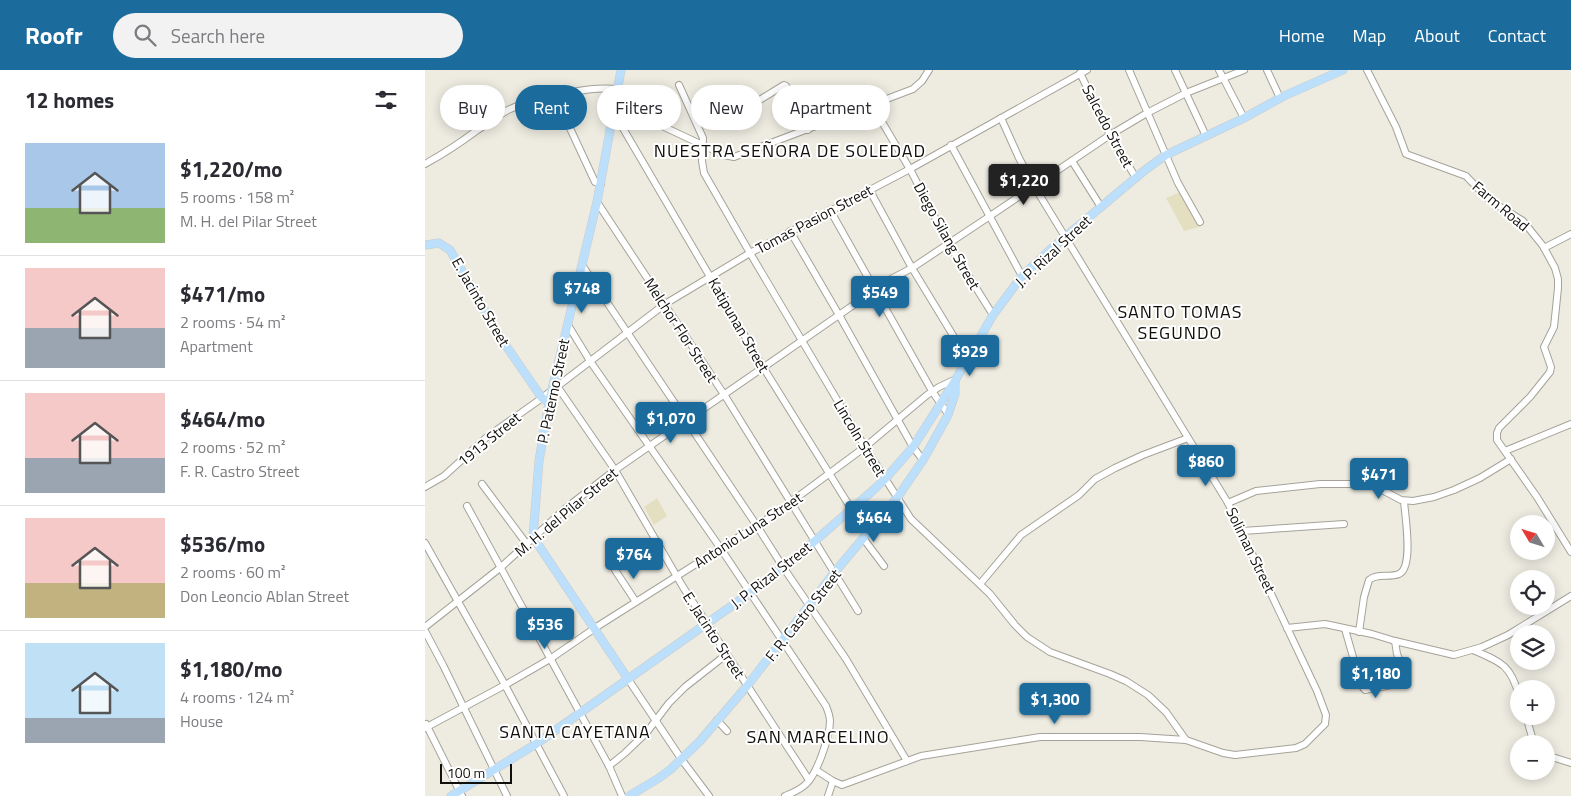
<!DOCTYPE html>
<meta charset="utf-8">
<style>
body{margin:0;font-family:"Titillium Web",sans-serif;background:#f2f2f3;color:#2b2b33;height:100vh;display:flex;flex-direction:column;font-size:19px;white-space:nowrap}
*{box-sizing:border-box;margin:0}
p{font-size:16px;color:#7c7c81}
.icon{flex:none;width:28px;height:28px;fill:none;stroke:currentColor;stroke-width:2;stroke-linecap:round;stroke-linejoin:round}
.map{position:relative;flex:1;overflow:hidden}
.sheet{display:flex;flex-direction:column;background:#fff;width:425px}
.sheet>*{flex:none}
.top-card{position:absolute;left:15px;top:15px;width:475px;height:45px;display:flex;gap:10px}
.needle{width:32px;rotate:308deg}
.buttons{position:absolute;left:1085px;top:445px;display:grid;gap:10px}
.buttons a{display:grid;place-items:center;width:45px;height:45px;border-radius:50%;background:#fff;box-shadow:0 2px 12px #0003;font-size:25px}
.scale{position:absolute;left:15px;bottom:12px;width:72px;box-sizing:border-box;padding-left:5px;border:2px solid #100f0b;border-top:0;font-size:14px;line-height:18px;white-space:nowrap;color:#100f0b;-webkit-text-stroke:4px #fff;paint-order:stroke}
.price{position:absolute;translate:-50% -42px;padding:0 11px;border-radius:5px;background:#1b6b9d;color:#fff;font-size:16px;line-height:32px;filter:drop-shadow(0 1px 2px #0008)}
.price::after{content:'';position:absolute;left:50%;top:30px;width:15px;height:11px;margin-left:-8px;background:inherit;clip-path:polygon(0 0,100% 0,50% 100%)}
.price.current{background:#222;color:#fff}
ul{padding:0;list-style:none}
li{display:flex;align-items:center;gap:15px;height:125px;padding:0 25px}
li+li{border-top:1px solid #e1e1e2}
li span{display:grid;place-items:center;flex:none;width:140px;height:100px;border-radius:0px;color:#555}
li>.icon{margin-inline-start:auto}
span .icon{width:60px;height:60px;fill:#fffc;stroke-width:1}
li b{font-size:21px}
h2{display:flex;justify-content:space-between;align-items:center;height:60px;padding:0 25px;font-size:21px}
.tag{padding:0 18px;border-radius:22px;background:#fff;box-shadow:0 2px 12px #0003;font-size:18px;line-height:45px}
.tag.current{background:#1b6b9d;color:#fff}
header{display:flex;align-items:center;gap:30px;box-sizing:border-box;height:70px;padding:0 25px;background:#1b6b9d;color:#fff}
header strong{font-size:24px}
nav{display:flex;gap:28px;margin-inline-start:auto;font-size:18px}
.search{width:350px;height:45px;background:#f2f2f3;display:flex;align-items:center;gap:12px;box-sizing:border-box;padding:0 18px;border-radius:28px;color:#7c7c81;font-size:19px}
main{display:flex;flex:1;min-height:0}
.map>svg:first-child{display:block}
</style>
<header>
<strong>Roofr</strong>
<div class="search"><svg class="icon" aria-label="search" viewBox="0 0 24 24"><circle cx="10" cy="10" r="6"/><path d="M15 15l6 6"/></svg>Search here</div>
<nav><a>Home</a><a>Map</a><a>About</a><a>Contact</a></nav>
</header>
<main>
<section class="sheet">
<h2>12 homes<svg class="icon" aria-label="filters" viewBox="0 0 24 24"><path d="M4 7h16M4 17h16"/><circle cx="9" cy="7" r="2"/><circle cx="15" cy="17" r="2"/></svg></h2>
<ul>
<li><span style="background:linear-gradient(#a9c7e8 65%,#8fb573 0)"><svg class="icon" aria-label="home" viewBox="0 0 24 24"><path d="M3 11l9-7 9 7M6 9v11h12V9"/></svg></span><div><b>$1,220/mo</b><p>5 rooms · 158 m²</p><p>M. H. del Pilar Street</p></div></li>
<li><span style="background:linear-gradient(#f6c9c9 60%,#9aa5b1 0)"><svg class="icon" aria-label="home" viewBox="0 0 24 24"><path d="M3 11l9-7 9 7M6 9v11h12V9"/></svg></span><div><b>$471/mo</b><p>2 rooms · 54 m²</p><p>Apartment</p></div></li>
<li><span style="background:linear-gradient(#f6c9c9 65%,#9aa5b1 0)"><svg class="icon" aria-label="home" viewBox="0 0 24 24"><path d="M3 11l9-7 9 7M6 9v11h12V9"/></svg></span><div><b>$464/mo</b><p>2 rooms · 52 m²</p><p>F. R. Castro Street</p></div></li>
<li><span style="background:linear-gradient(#f6c9c9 65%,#c2b280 0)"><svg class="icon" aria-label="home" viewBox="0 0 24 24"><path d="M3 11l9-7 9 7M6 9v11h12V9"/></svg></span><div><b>$536/mo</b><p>2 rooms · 60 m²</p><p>Don Leoncio Ablan Street</p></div></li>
<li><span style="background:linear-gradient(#bfe0f5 75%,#9aa5b1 0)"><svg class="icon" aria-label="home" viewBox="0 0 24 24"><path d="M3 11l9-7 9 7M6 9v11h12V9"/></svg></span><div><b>$1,180/mo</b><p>4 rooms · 124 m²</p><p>House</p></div></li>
</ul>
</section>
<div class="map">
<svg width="1146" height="726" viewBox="0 0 1146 726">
<rect width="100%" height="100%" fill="#eeece1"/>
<g fill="#e5dfc1">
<polygon points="755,122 775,157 759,161 741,128"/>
<polygon points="232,428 242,446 229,455 219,437"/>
</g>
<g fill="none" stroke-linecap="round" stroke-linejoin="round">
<defs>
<g id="minor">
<polyline points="704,0 753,113 775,152"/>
<polyline points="750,0 781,66"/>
<polyline points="794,0 819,48"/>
<polyline points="842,0 855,28"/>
<polyline points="942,0 971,57 981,84 1041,106 1064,130 1098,151 1118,176 1130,198 1133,209 1133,218 1129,257 1119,277 1126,297 1125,302 1105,327 1074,358 1072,363 1072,370 1112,427 1146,482"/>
<polyline points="655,3 685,65 711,108"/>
<polyline points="254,15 278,68 277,91 279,103 325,183 440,377 486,449 565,524 590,555 602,567 625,582 685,604 701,611 723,625 741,642 761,670"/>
<polyline points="130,26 170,112 176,114"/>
<polyline points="333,31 359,15 361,16 368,28 383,60"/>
<polyline points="447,35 486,101 523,173 568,245"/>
<polyline points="189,43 338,297 427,440 443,463"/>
<polyline points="526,75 597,206"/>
<polyline points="647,91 676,137"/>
<path d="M0 94C18 84 35 73 51 61 62 54 72 46 83 40 106 29 179 11 201 22 216 29 224 45 237 56L299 85 309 87 488 19 497 11 504 0"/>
<polyline points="444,119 487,198 543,290"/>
<polyline points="172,132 302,329 433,541"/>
<polyline points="405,140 507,321 523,344"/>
<polyline points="365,161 414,245 488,377 498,390"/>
<polyline points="1119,178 1146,164"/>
<polyline points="157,195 332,456 358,497 421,589 482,691"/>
<path d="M143 255 165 291 294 476 401 636C403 641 405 646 405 651 405 666 392 704 381 714 375 720 367 723 360 726"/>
<polyline points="132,316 190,400 258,517 384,710"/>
<polyline points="1080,381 1146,354"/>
<polyline points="57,414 101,473"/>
<polyline points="0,417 19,406 62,367 117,328 240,234 325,183 485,99 662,0"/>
<polyline points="803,433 831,421 895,414 946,414 976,430 988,431 1009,427 1029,420 1055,408 1086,389"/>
<polyline points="42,436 184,696 197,726"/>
<polyline points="817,461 919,454"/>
<polyline points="438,468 459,496"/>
<polyline points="0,473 80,615 139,726"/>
<polyline points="190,500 211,532"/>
<polyline points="555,514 596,465 654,425 670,409 690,398 718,385 763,368"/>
<polyline points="0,557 75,498 141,438 190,400 414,245 466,209 487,198 565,146 685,65 722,43 761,23 819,0"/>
<polyline points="862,558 900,554 947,564 970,571 1029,585 1057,577 1083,565 1146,526"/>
<polyline points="920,559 936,615 940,620 977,613 981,609 981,605 972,584 970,571"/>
<polyline points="0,561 18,595 82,726"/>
<path d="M934 562 939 527 944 510C952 503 964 508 974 504 989 497 980 446 979 431"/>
<path d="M1048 580C1076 592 1086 595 1094 626"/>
<polyline points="203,609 257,690 284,726"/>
<polyline points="1101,646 1109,674"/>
<polyline points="292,650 302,661"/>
<polyline points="1,654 37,726"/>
<polyline points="0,658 80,615 125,589 173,556 347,446 440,377 502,325 514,317 531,309"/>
<polyline points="1121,685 1146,693"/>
<polyline points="184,696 200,683 222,662 244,633 260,617 302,584"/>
<polyline points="391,700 408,711 417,715 496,686 615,667 715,667 761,670 798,683 810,685 871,678 880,674 900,654 901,645 892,621 803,433 609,116 594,88 576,48"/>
<polyline points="403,726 408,711"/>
</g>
<g id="major">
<polyline points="196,0 172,132 124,332 114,391 108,467 203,609"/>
<polyline points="0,175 14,173 25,180 75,267 117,328 124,332"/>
<polyline points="26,726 111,674 325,523 376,483 445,423 460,409 488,377 528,314 568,245 597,206 627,178 720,100 741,85 819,48 859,26 918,0"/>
<polyline points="204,726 234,708 246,699 275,671 322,616 409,503 472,428 498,390 523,345 530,324 530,312"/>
</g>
</defs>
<use href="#minor" stroke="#a5a399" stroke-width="8"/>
<use href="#major" stroke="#cacac9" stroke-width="9"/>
<use href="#minor" stroke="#fff" stroke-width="6"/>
<use href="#major" stroke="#bce0fc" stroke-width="8"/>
</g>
<g text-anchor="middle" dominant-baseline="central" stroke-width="4" stroke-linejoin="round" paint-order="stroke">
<g font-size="15" fill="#100f0b" stroke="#fff">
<text transform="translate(683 56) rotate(62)">Salcedo Street</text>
<text transform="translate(1076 136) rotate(40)">Farm Road</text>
<text transform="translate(389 149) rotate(-28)">Tomas Pasion Street</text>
<text transform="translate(522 166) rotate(61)">Diego Silang Street</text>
<text transform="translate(628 181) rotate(-43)">J. P. Rizal Street</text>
<text transform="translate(56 232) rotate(60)">E. Jacinto Street</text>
<text transform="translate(314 255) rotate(60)">Katipunan Street</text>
<text transform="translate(256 260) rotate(57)">Melchor Flor Street</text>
<text transform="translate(128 321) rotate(-78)">P. Paterno Street</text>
<text transform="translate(435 368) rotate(59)">Lincoln Street</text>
<text transform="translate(64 369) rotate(-39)">1913 Street</text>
<text transform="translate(141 442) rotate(-40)">M. H. del Pilar Street</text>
<text transform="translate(323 460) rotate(-33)">Antonio Luna Street</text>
<text transform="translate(826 480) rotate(64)">Soliman Street</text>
<text transform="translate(346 505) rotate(-38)">J. P. Rizal Street</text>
<text transform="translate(378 545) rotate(-52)">F. R. Castro Street</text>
<text transform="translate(289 565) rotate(57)">E. Jacinto Street</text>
</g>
<g font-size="18" letter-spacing="1" fill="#100f0b" stroke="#fff">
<text x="365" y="80">NUESTRA SEÑORA DE SOLEDAD</text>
<text x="755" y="241">SANTO TOMAS<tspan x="755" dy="21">SEGUNDO</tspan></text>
<text x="150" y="661">SANTA CAYETANA</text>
<text x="393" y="666">SAN MARCELINO</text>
</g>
</g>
</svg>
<div class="buttons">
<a><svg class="needle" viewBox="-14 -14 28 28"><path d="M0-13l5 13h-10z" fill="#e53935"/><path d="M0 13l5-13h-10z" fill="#7c7c81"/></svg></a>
<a><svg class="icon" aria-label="locate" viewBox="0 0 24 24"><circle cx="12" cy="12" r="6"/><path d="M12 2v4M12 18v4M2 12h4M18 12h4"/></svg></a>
<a><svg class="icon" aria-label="layers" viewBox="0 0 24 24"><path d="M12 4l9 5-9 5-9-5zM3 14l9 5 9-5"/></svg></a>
<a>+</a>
<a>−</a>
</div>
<div class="scale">100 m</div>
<b class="price current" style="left:599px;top:136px">$1,220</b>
<b class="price" style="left:157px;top:244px">$748</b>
<b class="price" style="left:455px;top:248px">$549</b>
<b class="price" style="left:545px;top:307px">$929</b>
<b class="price" style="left:246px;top:374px">$1,070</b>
<b class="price" style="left:781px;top:417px">$860</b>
<b class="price" style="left:954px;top:430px">$471</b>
<b class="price" style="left:449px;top:473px">$464</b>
<b class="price" style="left:209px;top:510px">$764</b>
<b class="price" style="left:120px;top:580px">$536</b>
<b class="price" style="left:951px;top:629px">$1,180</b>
<b class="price" style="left:630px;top:655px">$1,300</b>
<div class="top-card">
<a class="tag">Buy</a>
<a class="tag current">Rent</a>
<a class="tag">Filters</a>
<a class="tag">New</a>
<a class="tag">Apartment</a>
</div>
</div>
</main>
